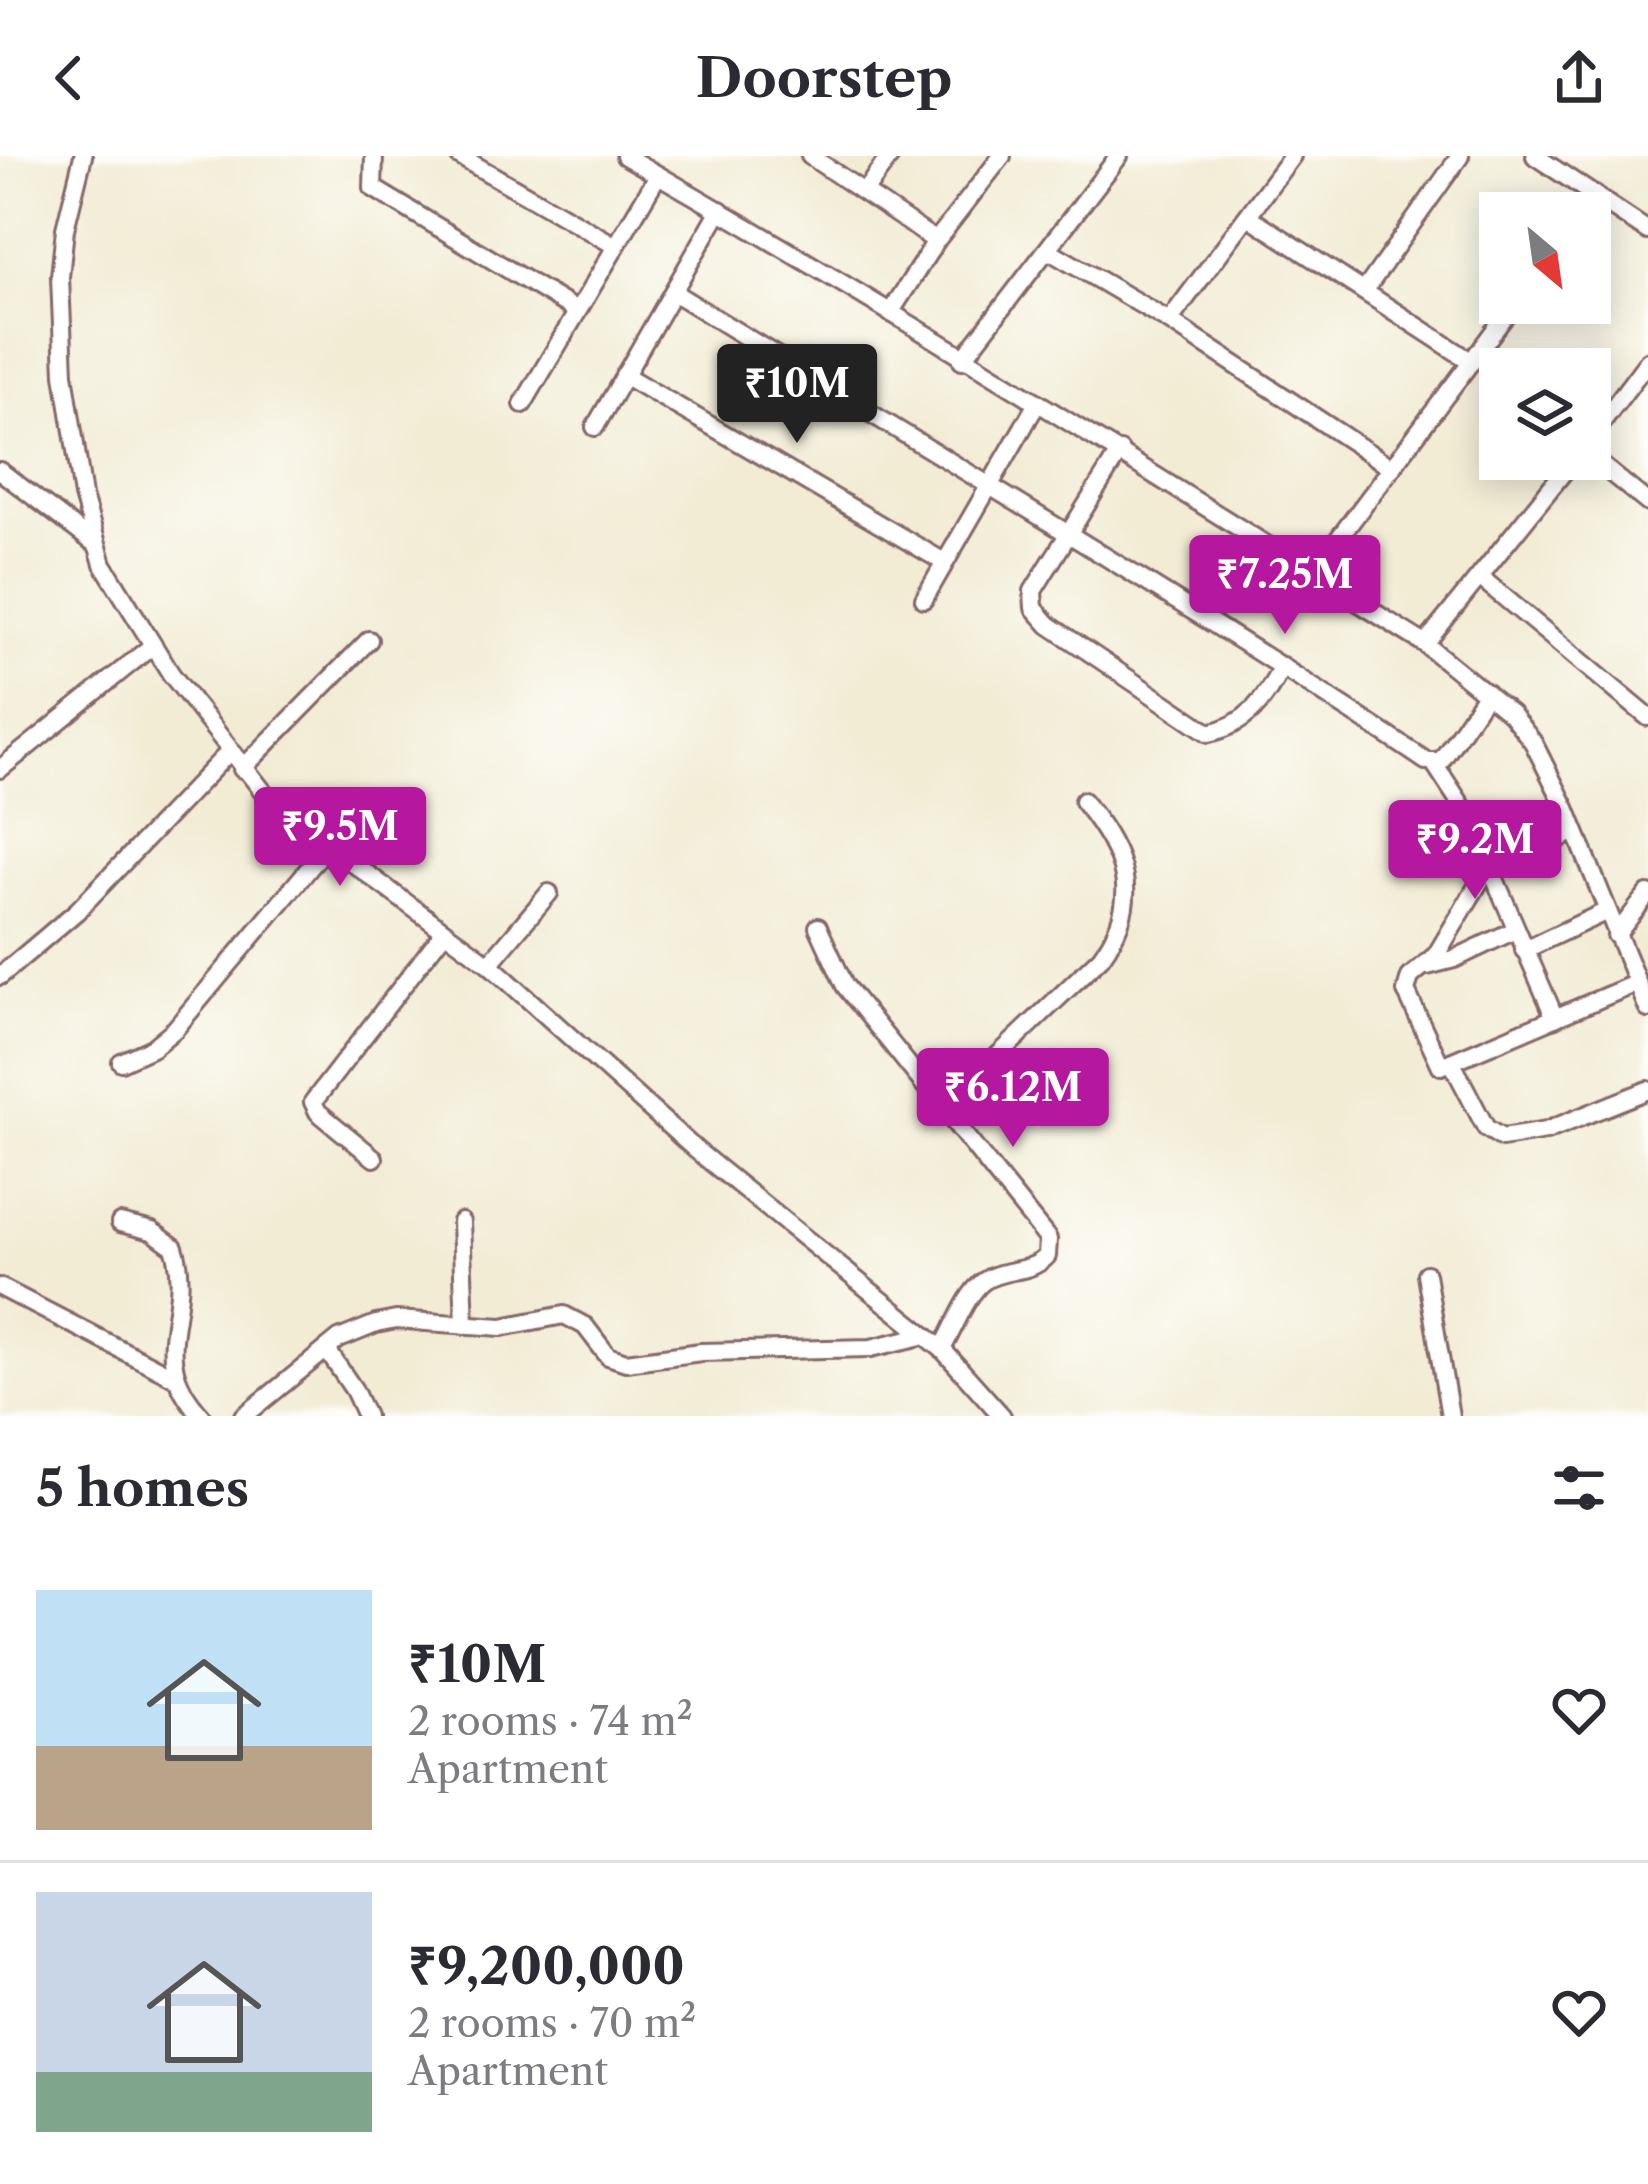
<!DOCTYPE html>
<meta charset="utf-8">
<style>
body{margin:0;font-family:"Libre Caslon Text",serif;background:#f2f2f3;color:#2b2b33;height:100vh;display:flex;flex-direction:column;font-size:45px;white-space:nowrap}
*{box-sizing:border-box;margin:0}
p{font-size:39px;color:#7c7c81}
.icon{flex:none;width:66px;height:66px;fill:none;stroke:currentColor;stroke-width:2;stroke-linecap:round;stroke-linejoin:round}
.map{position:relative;height:1260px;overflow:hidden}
.side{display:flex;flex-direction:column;background:#fff;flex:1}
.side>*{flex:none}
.needle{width:78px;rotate:151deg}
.tools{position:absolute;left:1479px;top:36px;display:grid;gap:24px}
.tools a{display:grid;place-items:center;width:132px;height:132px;border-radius:0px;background:#fff;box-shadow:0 6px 30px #0003;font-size:60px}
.price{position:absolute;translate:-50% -102px;padding:0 27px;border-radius:12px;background:#b5179e;color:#fff;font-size:39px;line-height:78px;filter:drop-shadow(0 3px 6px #0008)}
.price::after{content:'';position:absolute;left:50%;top:72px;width:36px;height:27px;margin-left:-18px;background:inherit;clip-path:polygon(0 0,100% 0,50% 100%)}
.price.current{background:#222;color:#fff}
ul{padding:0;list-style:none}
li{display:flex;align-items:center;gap:36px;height:300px;padding:0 36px}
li+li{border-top:3px solid #e1e1e2}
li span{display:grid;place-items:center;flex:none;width:336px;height:240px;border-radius:0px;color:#555}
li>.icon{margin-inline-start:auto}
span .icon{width:144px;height:144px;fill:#fffc;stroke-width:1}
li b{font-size:51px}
h2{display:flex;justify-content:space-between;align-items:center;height:144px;padding:0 36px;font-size:51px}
header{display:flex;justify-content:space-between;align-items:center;height:156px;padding:0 36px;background:#fff;font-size:54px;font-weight:700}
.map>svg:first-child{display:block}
</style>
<header><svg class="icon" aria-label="back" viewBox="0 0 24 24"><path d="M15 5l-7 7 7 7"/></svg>Doorstep<svg class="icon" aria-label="share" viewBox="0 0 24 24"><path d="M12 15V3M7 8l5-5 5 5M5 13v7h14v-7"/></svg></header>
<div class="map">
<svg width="1648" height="1260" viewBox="0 0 1648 1260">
<rect width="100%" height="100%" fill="#fdfcf7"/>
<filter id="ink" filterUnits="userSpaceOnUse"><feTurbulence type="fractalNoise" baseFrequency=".00833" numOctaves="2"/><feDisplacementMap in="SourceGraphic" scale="24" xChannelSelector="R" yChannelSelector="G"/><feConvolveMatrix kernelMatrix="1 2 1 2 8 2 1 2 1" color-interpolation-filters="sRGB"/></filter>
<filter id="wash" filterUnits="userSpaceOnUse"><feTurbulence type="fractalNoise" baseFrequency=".004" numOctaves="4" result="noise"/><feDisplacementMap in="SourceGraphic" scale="48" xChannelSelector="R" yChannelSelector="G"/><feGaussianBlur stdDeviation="2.7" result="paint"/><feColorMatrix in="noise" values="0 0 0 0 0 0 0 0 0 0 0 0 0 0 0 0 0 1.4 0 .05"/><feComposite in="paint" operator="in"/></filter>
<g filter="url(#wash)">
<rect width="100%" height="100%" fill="#f2ecd5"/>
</g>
<g filter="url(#ink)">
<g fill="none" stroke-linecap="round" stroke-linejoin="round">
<defs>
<g id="minor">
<polyline points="83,0 65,73 60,121 64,218 83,340 103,408 171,518 273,648 489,808 696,994 942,1193 1002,1260"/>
<polyline points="374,0 373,32 577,155"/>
<polyline points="459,0 614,89"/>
<path d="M625 0C897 155 1160 323 1425 488L1511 558 1533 586 1566 652 1648 853"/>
<polyline points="810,0 936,85"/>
<polyline points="1535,0 1648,75"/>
<polyline points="865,35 890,0"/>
<polyline points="1582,57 1595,39"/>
<polyline points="1248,60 1472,206"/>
<polyline points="1048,94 1169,165 1392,312"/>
<polyline points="1365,134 1460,0"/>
<path d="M673 136C924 292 1180 441 1426 605H1441L1487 537"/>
<polyline points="890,157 936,85 1002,0"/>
<polyline points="1169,165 1292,0"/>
<polyline points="962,204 1119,0"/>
<polyline points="624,219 944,406"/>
<polyline points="523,248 658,19"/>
<polyline points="595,271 720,54"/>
<polyline points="1590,282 1648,205"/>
<path d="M1120 295 1033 435 1034 452 1049 469 1209 577C1247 569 1266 543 1282 510"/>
<polyline points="1590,300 1648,347"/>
<polyline points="0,315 94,387"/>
<polyline points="1312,418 1515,147"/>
<polyline points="1481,422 1648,561"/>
<polyline points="924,443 1036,249"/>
<polyline points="1425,488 1574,303"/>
<polyline points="1434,607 1466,656 1555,862"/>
<polyline points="0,613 152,490"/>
<polyline points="242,613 369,484"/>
<polyline points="1575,675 1483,720 1436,799 1410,821 1406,835 1441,910 1637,827"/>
<path d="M818 771 845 830 1048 1083 1047 1100C1029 1119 1004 1111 984 1125 966 1138 954 1173 942 1193"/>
<polyline points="1616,779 1648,738"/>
<polyline points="1524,794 1607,755"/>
<polyline points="489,808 549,737"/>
<polyline points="1427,810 1454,803 1515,774"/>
<polyline points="0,820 77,755 230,595"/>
<polyline points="121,906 152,892 175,873 327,691"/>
<polyline points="1452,907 1486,972 1502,982 1546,975 1648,934"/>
<path d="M944 951 1101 801C1144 742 1125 697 1083 645"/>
<polyline points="374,1002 318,956 313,946 444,776"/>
<polyline points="461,1066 465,1169"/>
<path d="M120 1067 152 1075 174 1091C196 1156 142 1197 202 1260"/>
<polyline points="1426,1118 1450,1260"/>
<polyline points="0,1131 174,1221"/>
<polyline points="327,1194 354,1234 366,1260"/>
<polyline points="244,1260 339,1183 376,1168 396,1164 502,1171 564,1159 585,1170 608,1200 626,1206 701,1196 871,1192 922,1180"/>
</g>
</defs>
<use href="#minor" stroke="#856766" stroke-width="22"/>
<use href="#minor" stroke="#fff" stroke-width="16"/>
</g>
</g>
</svg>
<div class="tools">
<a><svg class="needle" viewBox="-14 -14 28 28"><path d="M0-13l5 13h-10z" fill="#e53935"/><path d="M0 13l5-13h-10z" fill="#7c7c81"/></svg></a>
<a><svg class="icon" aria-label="layers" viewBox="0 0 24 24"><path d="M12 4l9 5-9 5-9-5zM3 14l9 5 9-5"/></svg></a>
</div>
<b class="price current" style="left:797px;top:290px">₹10M</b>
<b class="price" style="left:1285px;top:481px">₹7.25M</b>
<b class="price" style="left:340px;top:733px">₹9.5M</b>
<b class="price" style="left:1475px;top:746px">₹9.2M</b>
<b class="price" style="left:1013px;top:994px">₹6.12M</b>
</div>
<section class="side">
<h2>5 homes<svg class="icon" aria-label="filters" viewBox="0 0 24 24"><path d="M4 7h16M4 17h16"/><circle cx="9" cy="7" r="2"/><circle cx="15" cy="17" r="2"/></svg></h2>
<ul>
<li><span style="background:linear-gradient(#bfe0f5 65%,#b9a48a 0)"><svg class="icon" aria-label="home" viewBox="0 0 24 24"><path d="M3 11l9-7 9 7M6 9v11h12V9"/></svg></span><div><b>₹10M</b><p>2 rooms · 74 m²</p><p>Apartment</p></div><svg class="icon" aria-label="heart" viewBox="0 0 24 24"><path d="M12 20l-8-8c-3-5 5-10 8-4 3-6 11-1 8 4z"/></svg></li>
<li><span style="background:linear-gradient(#c9d6e8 75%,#7fa58c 0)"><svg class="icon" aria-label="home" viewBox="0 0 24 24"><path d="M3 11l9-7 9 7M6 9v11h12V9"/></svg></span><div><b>₹9,200,000</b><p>2 rooms · 70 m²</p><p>Apartment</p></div><svg class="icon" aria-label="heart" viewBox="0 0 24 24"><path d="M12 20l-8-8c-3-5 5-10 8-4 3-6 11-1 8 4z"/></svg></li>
</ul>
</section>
